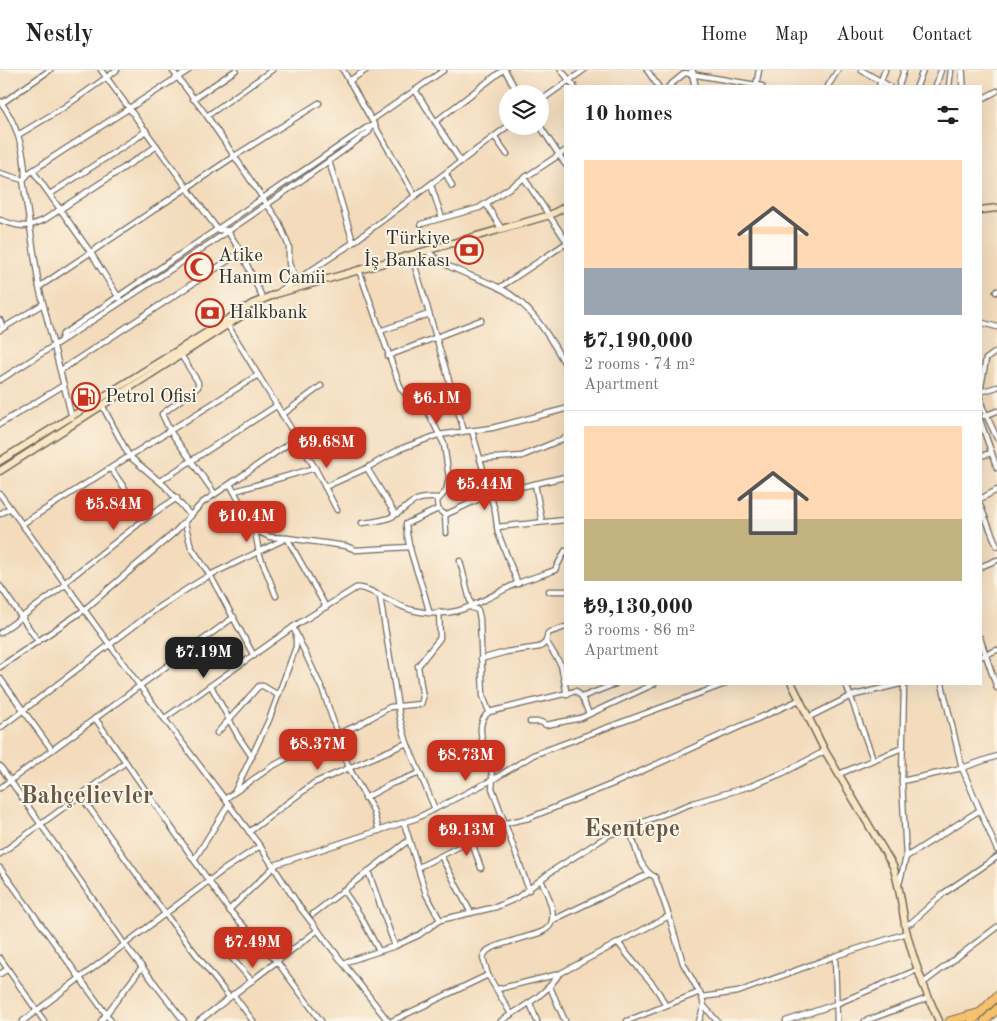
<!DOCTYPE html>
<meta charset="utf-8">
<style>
body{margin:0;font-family:"Old Standard TT",serif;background:#f6f6f6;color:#202124;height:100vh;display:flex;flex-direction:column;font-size:19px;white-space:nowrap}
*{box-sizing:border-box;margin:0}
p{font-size:16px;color:#757577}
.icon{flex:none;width:28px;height:28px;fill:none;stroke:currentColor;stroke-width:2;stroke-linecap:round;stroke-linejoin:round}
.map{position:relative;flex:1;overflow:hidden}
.side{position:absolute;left:564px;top:15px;width:418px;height:600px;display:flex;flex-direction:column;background:#fff;border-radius:0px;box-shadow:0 5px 20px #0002}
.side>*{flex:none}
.controls{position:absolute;left:499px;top:15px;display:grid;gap:10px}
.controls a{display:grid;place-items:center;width:50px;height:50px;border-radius:50%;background:#fff;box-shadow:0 5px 20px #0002;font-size:25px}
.price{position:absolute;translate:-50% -42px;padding:0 11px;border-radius:10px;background:#c8321e;color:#fff;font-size:16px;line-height:32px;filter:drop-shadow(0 1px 2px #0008)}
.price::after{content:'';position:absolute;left:50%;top:30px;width:15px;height:11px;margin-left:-8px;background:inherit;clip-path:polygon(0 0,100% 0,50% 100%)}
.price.on{background:#222;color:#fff}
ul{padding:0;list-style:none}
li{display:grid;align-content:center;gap:10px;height:265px;padding:0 20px}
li+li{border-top:1px solid #e0e0e0}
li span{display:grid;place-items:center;height:155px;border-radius:0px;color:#555}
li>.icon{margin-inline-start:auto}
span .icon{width:90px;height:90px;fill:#fffc;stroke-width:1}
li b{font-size:21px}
h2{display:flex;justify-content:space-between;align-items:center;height:60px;padding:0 20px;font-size:21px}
header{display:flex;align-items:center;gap:30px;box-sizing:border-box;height:70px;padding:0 25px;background:#fff;border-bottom:1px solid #e0e0e0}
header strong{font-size:24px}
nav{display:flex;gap:28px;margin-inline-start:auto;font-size:18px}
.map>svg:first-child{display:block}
</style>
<header>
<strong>Nestly</strong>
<nav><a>Home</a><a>Map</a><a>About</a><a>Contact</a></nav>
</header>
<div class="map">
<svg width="997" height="951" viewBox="0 0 997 951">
<rect width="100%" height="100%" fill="#fcf5e5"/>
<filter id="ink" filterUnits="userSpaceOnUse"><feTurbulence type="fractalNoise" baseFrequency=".02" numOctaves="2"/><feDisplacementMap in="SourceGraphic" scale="10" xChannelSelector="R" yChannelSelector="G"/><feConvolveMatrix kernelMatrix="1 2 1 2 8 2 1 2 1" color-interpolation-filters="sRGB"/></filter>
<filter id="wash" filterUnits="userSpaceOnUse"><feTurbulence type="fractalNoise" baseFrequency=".0096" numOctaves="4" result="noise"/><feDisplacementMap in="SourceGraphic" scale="20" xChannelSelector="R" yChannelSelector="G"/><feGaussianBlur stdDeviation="1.12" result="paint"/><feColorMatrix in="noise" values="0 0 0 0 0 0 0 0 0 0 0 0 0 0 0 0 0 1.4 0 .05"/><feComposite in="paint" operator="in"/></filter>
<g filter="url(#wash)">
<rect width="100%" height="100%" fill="#f3dbbc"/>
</g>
<g filter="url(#ink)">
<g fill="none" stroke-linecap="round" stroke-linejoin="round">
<defs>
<g id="minor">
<polyline points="101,0 218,160 227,160 241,182 263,229"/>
<polyline points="172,0 207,46 279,152 289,177 289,194 297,210"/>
<polyline points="343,0 415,126"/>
<polyline points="505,0 518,24"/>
<polyline points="561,0 574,16"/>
<polyline points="647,0 658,16"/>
<polyline points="861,0 889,16"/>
<polyline points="349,11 366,0"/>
<polyline points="669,16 685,3 762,16"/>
<polyline points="756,16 759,0"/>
<polyline points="828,16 838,0"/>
<polyline points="879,16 885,0"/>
<polyline points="899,16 904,0"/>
<polyline points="917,16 923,0"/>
<polyline points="936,16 941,0"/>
<polyline points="949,16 951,0"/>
<polyline points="415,20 461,92"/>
<polyline points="193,29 236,0"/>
<polyline points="980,30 997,21"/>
<path d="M0 31C16 52 25 81 25 106"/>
<polyline points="540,31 584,0"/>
<polyline points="2,33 50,0"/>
<polyline points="207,46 272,0"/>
<polyline points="372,50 444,0"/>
<polyline points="435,52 503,0"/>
<polyline points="540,56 565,94"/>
<polyline points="18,65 63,38 117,0"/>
<polyline points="495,67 507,84"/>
<polyline points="329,91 353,172"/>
<polyline points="33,101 91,183 119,228"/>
<polyline points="0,103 23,110"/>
<polyline points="446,104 452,116"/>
<polyline points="524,108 565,169"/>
<polyline points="431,115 442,148"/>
<polyline points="50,124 138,67 146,60"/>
<polyline points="486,134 501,158"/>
<path d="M0 150C20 157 24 159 44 150L157 76"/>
<polyline points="421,154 479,138 565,81"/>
<path d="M427 181C447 200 473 205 498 217 529 232 548 264 565 294"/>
<polyline points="412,186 464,361"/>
<polyline points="359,200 401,319 409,328 417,327 427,340 444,374 449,408 446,421 437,431 438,439 445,445 446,463"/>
<polyline points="39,217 233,87 319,33"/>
<polyline points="499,218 565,174"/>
<polyline points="280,221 351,174 508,56"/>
<polyline points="996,222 997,221"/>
<polyline points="0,250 3,258"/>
<polyline points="980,252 997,257"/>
<polyline points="227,254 315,398 337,440"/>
<polyline points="0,260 43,234"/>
<polyline points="380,261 429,244"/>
<polyline points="61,270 63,264 366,58 375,55"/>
<polyline points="997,281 986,289 980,322 982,336 997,368"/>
<polyline points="181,285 198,312 198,317 162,344 170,361 215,424"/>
<polyline points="388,286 481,250"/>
<polyline points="61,300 241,182"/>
<path d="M0 310C124 231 249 150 369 62L370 58"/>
<polyline points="980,322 997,317"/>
<polyline points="102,335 129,386 165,416 191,446"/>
<polyline points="282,345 321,316"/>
<polyline points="984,346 997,341"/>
<polyline points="72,348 39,217 23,110 29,103 64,80 189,0"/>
<polyline points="980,350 997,398"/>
<polyline points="0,354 64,315"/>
<polyline points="472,361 495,441 498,463 518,514"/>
<polyline points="980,386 992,383"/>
<polyline points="480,389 522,386 565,368"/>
<polyline points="367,398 395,444"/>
<polyline points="111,399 146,448"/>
<polyline points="160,411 276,336"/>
<polyline points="230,414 255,460 259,483 276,526"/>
<polyline points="535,414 542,452"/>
<polyline points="325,417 367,398 400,379 438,365 492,358 565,339"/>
<polyline points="235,421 315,398"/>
<polyline points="0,424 139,615 260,776 299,836 388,951"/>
<polyline points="980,429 997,420"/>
<polyline points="980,435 997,476"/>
<polyline points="0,444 10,438"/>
<polyline points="445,445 490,424 565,407"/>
<polyline points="185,453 191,477 210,505 254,586"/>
<path d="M362 453C371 452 381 451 389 448 412 438 407 426 438 428"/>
<polyline points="22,454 258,305"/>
<polyline points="497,457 565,450"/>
<polyline points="255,460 270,467 287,468 326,537"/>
<path d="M460 491 472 538 478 540 480 549 483 626 489 642C467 659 497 694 492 718L529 820"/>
<polyline points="980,497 997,490"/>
<polyline points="64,513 146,448 177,428"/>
<polyline points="0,516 38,571"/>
<polyline points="549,521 565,521"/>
<polyline points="380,527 400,649 407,673 435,739"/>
<path d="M429 542C423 512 408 485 406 454L438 439"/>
<polyline points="293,557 323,621 349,698 373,740 379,761"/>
<polyline points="565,557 548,563 546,571 561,595 567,625"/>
<polyline points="0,563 65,515"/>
<polyline points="980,568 997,618"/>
<polyline points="980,587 997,580"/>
<polyline points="481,589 506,582 540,577 546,572"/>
<polyline points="0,597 84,540 175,462 202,433 297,368"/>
<polyline points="0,608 52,680"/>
<polyline points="846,614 873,689"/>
<polyline points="942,614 962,698 997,780"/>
<polyline points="211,616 238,666 252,687"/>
<polyline points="582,627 615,614"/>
<polyline points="489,642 576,621 582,627 589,644"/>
<polyline points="95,648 229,840 278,893 321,951"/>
<path d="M165 648 293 557 356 518C367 515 397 537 412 540 458 552 480 530 518 513 530 508 543 505 555 500L565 481"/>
<polyline points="807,648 851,626 900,614"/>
<polyline points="530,652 541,652 546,655 581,648 654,614"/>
<polyline points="0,658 159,537 190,517 210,505 287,468 346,476 356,480 410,477"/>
<polyline points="217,663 259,616 263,616 278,625"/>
<polyline points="0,696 125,875 184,951"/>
<polyline points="839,704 902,678"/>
<polyline points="902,711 962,698 997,686"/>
<polyline points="0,718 234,547"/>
<polyline points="235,721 269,650 296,577 296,564"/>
<polyline points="80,725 166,845 229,927"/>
<polyline points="365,728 391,714 420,703"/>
<polyline points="225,729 271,697 306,678 358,655 390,637 421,634 423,628 418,596 440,568 439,542"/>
<polyline points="404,753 426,824 440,850"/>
<path d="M629 757C635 773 638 799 655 807L669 846 683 893 702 927 704 936 699 951"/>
<polyline points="249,762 314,713 407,673"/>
<polyline points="471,770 481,798"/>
<polyline points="0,784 126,692"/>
<polyline points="441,786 471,843"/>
<polyline points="906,787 980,740"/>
<polyline points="194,790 229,734"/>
<polyline points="419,797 506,753 529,748 615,713 799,630"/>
<polyline points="0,798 111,951"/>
<polyline points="368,801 395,876"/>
<polyline points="899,814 906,787 902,711 904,614"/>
<polyline points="343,820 360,845 379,881"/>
<polyline points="229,840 277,794 417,748 494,709 533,685 725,614"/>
<polyline points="313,844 409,770"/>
<polyline points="553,850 649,804"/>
<polyline points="905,854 911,853 944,823 997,787"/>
<path d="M618 872C632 894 656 912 665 935"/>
<polyline points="222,877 252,911"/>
<polyline points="835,886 837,951"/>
<polyline points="0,888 44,951"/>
<polyline points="343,893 395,876 419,865 440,850 496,837 517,828 552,801 609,765 693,733 751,716 783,703 825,681"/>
<polyline points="0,904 8,899"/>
<polyline points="922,914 997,857"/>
<polyline points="550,917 565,951"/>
<polyline points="498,919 559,904 669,846"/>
<polyline points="233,924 253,951"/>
<polyline points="702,927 738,922 835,886 907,863"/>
<polyline points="530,933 537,951"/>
<polyline points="704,936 717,951"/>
<path d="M511 944 488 905 483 888C485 880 490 879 497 876 541 859 570 870 541 810"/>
<polyline points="23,951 222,801 260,776"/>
<polyline points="101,951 142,897"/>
<polyline points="199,951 318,860"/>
<polyline points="392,951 488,905"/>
<path d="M501 951C522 937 545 926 559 904"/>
<polyline points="627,951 700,922"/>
<polyline points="786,951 836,934 917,900"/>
<polyline points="865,951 928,928"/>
</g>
<g id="tertiary">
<polyline points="692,0 695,16"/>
<polyline points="962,0 963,16"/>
</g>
<g id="secondary">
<polyline points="980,140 997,138"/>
<polyline points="0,391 252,234 276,224 550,145 565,137"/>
<polyline points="0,401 246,243"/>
<path d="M792 614 825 681 893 796C900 817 902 838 906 860 914 893 925 921 939 951"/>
</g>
<g id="trunk">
<polyline points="950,951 979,943"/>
<polyline points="972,951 997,926"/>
<polyline points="985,951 997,939"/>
</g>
</defs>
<use href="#minor" stroke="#71695e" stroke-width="7"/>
<use href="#tertiary" stroke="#71695e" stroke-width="8"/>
<use href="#secondary" stroke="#71695e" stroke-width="9"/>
<use href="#trunk" stroke="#71695e" stroke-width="10"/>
<use href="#minor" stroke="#fff" stroke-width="4.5"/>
<use href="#tertiary" stroke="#fff" stroke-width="5.5"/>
<use href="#secondary" stroke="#fbe6c4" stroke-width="6"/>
<use href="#trunk" stroke="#f5c16b" stroke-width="8"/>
</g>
</g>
<defs>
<symbol id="bank-ring" viewBox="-11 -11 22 22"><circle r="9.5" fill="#fcf5e5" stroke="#c8321e" stroke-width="1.5"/><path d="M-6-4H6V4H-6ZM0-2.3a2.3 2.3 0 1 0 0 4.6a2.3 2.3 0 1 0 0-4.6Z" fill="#c8321e"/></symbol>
<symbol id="mosque-ring" viewBox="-11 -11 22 22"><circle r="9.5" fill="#fcf5e5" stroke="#c8321e" stroke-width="1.5"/><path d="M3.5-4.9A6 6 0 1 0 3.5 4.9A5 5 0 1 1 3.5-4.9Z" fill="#c8321e"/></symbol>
<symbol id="fuel-ring" viewBox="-11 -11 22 22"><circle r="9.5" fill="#fcf5e5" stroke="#c8321e" stroke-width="1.5"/><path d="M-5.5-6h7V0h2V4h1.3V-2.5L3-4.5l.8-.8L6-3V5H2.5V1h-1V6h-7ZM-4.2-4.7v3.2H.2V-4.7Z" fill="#c8321e"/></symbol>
</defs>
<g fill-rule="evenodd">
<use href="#bank-ring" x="453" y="164" width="32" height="32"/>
<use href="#mosque-ring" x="183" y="181" width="32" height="32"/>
<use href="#bank-ring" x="194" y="227" width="32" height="32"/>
<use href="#fuel-ring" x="70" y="311" width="32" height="32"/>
</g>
<g text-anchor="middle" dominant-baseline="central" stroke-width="4" stroke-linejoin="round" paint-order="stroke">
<g font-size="19" fill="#2b2b2b" stroke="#fcf5e5" text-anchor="start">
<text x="450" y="169" text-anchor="end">Türkiye<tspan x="450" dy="22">İş Bankası</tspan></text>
<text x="218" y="186">Atike<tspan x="218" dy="22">Hanım Camii</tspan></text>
<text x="229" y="243">Halkbank</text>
<text x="105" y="327">Petrol Ofisi</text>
</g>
<g font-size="24" font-weight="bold" fill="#655646" stroke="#fcf5e5">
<text x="87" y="727">Bahçelievler</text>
<text x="632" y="760">Esentepe</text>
</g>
</g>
</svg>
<div class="controls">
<a><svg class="icon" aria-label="layers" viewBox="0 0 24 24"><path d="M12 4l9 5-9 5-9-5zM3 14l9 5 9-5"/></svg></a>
</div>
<b class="price" style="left:437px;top:355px">₺6.1M</b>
<b class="price" style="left:327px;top:399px">₺9.68M</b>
<b class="price" style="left:485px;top:441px">₺5.44M</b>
<b class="price" style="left:114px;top:461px">₺5.84M</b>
<b class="price" style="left:247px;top:473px">₺10.4M</b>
<b class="price on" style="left:204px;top:609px">₺7.19M</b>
<b class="price" style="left:318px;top:701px">₺8.37M</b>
<b class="price" style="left:466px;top:712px">₺8.73M</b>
<b class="price" style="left:467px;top:787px">₺9.13M</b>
<b class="price" style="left:253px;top:899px">₺7.49M</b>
<section class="side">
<h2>10 homes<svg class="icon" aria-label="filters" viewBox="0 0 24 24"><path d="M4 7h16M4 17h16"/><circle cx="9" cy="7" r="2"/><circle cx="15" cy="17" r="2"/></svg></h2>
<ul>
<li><span style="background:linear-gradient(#ffd9b3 70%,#9aa5b1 0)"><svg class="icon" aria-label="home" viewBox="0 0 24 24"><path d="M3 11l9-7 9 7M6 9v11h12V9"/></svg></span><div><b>₺7,190,000</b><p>2 rooms · 74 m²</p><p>Apartment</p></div></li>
<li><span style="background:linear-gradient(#ffd9b3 60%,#c2b280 0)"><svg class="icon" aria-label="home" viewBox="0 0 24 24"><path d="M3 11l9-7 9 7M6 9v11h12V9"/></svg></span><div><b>₺9,130,000</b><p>3 rooms · 86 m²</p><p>Apartment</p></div></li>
</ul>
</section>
</div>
